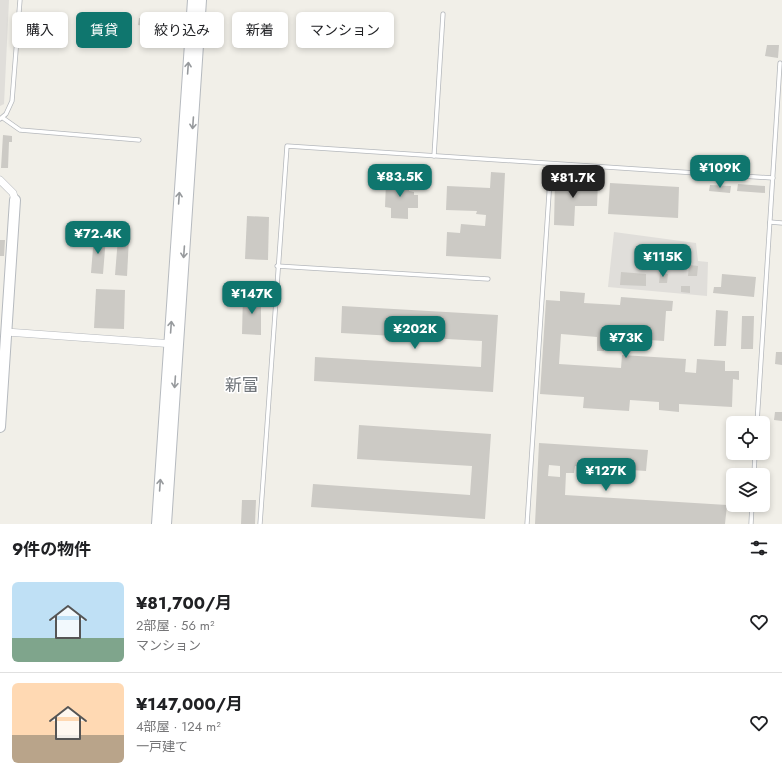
<!DOCTYPE html>
<html lang="ja">
<meta charset="utf-8">
<style>
body{margin:0;font-family:Jost,"Noto Sans JP",sans-serif;background:#f6f6f6;color:#202124;height:100vh;display:flex;flex-direction:column;font-size:15px;white-space:nowrap}
*{box-sizing:border-box;margin:0}
p{font-size:13px;color:#757577}
.icon{flex:none;width:22px;height:22px;fill:none;stroke:currentColor;stroke-width:2;stroke-linecap:round;stroke-linejoin:round}
.map{position:relative;height:524px;overflow:hidden}
.side{display:flex;flex-direction:column;background:#fff;flex:1}
.side>*{flex:none}
.top-card{position:absolute;left:12px;top:12px;width:400px;height:36px;display:flex;gap:8px}
.fabs{position:absolute;left:726px;top:416px;display:grid;gap:8px}
.fabs a{display:grid;place-items:center;width:44px;height:44px;border-radius:6px;background:#fff;box-shadow:0 2px 6px #0003;font-size:20px}
.price{position:absolute;translate:-50% -34px;padding:0 9px;border-radius:8px;background:#0f766e;color:#fff;font-size:13px;line-height:26px;filter:drop-shadow(0 1px 2px #0008)}
.price::after{content:'';position:absolute;left:50%;top:24px;width:12px;height:9px;margin-left:-6px;background:inherit;clip-path:polygon(0 0,100% 0,50% 100%)}
.price.on{background:#222;color:#fff}
ul{padding:0;list-style:none}
li{display:flex;align-items:center;gap:12px;height:100px;padding:0 12px}
li+li{border-top:1px solid #e0e0e0}
li span{display:grid;place-items:center;flex:none;width:112px;height:80px;border-radius:6px;color:#555}
li>.icon{margin-inline-start:auto}
span .icon{width:48px;height:48px;fill:#fffc;stroke-width:1}
li b{font-size:17px}
h2{display:flex;justify-content:space-between;align-items:center;height:48px;padding:0 12px;font-size:17px}
.pill{padding:0 14px;border-radius:6px;background:#fff;box-shadow:0 2px 6px #0003;font-size:14px;line-height:36px}
.pill.on{background:#0f766e;color:#fff}
.map>svg:first-child{display:block}
</style>
<div class="map">
<svg width="782" height="524" viewBox="0 0 782 524">
<rect width="100%" height="100%" fill="#f1efe8"/>
<g fill="#e0deda">
<polygon points="0,0 9,0 4,104 0,106"/>
<polygon points="614,232 696,243 698,261 708,262 707,296 608,287"/>
</g>
<g fill="#cccac5" fill-rule="evenodd">
<polygon points="139,18 144,18 144,26 138,25"/>
<polygon points="767,45 779,45 778,58 765,56"/>
<polygon points="3,135 12,136 12,142 9,142 8,168 1,168"/>
<polygon points="491,172 505,173 501,259 446,256 447,232 460,233 461,224 485,226 486,215 476,214 477,211 446,210 447,186 490,188"/>
<polygon points="395,177 409,178 409,191 414,192 414,195 418,195 418,208 408,208 408,219 391,218 391,208 385,207 386,182 395,183"/>
<polygon points="555,180 598,182 597,206 575,206 574,226 554,225"/>
<polygon points="610,183 679,187 678,218 608,214"/>
<polygon points="738,184 765,186 765,193 737,191"/>
<polygon points="710,185 731,186 730,193 709,191"/>
<polygon points="247,216 269,217 268,260 245,259"/>
<polygon points="94,236 106,237 103,274 91,273"/>
<polygon points="118,238 129,238 127,276 115,275"/>
<polygon points="0,240 5,240 4,256 0,256"/>
<polygon points="689,265 698,266 697,276 688,276"/>
<polygon points="621,272 646,274 646,286 620,285"/>
<polygon points="660,273 668,274 667,283 659,283"/>
<polygon points="722,274 756,277 754,297 713,293 714,287 721,287"/>
<polygon points="681,286 690,286 690,293 681,292"/>
<polygon points="96,289 125,290 124,329 94,328"/>
<polygon points="560,291 585,293 584,303 620,305 621,297 673,301 672,311 666,311 664,341 605,337 604,351 597,351 597,337 561,334 559,364 621,368 622,355 686,359 685,372 696,373 697,359 725,361 725,371 739,371 739,380 733,379 732,407 679,404 679,412 659,410 659,402 630,400 629,411 583,408 584,397 540,394 546,300 560,301"/>
<polygon points="243,295 261,296 261,335 242,334"/>
<polygon points="342,306 498,315 493,392 314,381 315,357 481,367 482,341 341,333"/>
<polygon points="716,310 728,311 726,346 714,346"/>
<polygon points="742,316 754,316 753,349 741,349"/>
<polygon points="776,352 782,352 782,365 775,364"/>
<polygon points="775,412 782,412 782,421 774,420"/>
<polygon points="359,425 491,434 485,519 311,507 313,484 470,495 472,466 357,459"/>
<path d="M539 443 648 450 646 471 601 468 600 476 590 475 591 468 575 466 574 473H566L565 495 727 505 725 524H535ZM549 465 560 466V477L548 476Z"/>
<polygon points="242,500 256,500 255,524 241,524"/>
</g>
<g fill="none" stroke-linecap="round" stroke-linejoin="round">
<defs>
<g id="lane">
<polyline points="3,118 20,130 139,140"/>
<polyline points="0,119 6,114 12,101 20,0"/>
<polyline points="434,156 443,14"/>
<polyline points="770,222 782,223"/>
<polyline points="277,266 488,279"/>
<polyline points="757,423 780,63"/>
<polyline points="754,475 755,453"/>
<polyline points="260,524 287,146 773,178"/>
<polyline points="527,524 551,164"/>
<polyline points="751,524 752,505"/>
</g>
<g id="street">
<polyline points="0,180 13,193 15,200"/>
<polyline points="6,332 174,344"/>
</g>
<g id="secondary">
<polyline points="0,427 15,200"/>
<polyline points="157,524 193,0"/>
<polyline points="166,524 201,0"/>
</g>
</defs>
<use href="#lane" stroke="#b5b8bc" stroke-width="5"/>
<use href="#street" stroke="#b5b8bc" stroke-width="8"/>
<use href="#secondary" stroke="#b6babf" stroke-width="12"/>
<use href="#lane" stroke="#fff" stroke-width="3.5"/>
<use href="#street" stroke="#fff" stroke-width="7"/>
<use href="#secondary" stroke="#fff" stroke-width="10"/>
</g>
<defs><path id="oneway-shaft" d="M-6 0H5M1.5-3L5.5 0L1.5 3" fill="none" stroke-width="1.6" stroke-linecap="round" stroke-linejoin="round"/></defs>
<g stroke="#979a9d">
<use href="#oneway-shaft" transform="translate(188 68) rotate(-86)"/>
<use href="#oneway-shaft" transform="translate(193 123) rotate(94)"/>
<use href="#oneway-shaft" transform="translate(179 198) rotate(-86)"/>
<use href="#oneway-shaft" transform="translate(184 252) rotate(94)"/>
<use href="#oneway-shaft" transform="translate(171 327) rotate(-86)"/>
<use href="#oneway-shaft" transform="translate(175 382) rotate(94)"/>
<use href="#oneway-shaft" transform="translate(160 485) rotate(-86)"/>
</g>
<g text-anchor="middle" dominant-baseline="central" stroke-width="3" stroke-linejoin="round" paint-order="stroke">
<g font-size="17" fill="#70757a" stroke="#fff">
<text x="242" y="385">新富</text>
</g>
</g>
</svg>
<div class="fabs">
<a><svg class="icon" aria-label="locate" viewBox="0 0 24 24"><circle cx="12" cy="12" r="6"/><path d="M12 2v4M12 18v4M2 12h4M18 12h4"/></svg></a>
<a><svg class="icon" aria-label="layers" viewBox="0 0 24 24"><path d="M12 4l9 5-9 5-9-5zM3 14l9 5 9-5"/></svg></a>
</div>
<b class="price" style="left:720px;top:189px">¥109K</b>
<b class="price" style="left:400px;top:198px">¥83.5K</b>
<b class="price on" style="left:573px;top:199px">¥81.7K</b>
<b class="price" style="left:98px;top:255px">¥72.4K</b>
<b class="price" style="left:663px;top:278px">¥115K</b>
<b class="price" style="left:252px;top:315px">¥147K</b>
<b class="price" style="left:415px;top:350px">¥202K</b>
<b class="price" style="left:626px;top:359px">¥73K</b>
<b class="price" style="left:606px;top:492px">¥127K</b>
<div class="top-card">
<a class="pill">購入</a>
<a class="pill on">賃貸</a>
<a class="pill">絞り込み</a>
<a class="pill">新着</a>
<a class="pill">マンション</a>
</div>
</div>
<section class="side">
<h2>9件の物件<svg class="icon" aria-label="filters" viewBox="0 0 24 24"><path d="M4 7h16M4 17h16"/><circle cx="9" cy="7" r="2"/><circle cx="15" cy="17" r="2"/></svg></h2>
<ul>
<li><span style="background:linear-gradient(#bfe0f5 70%,#7fa58c 0)"><svg class="icon" aria-label="home" viewBox="0 0 24 24"><path d="M3 11l9-7 9 7M6 9v11h12V9"/></svg></span><div><b>¥81,700/月</b><p>2部屋 · 56 m²</p><p>マンション</p></div><svg class="icon" aria-label="heart" viewBox="0 0 24 24"><path d="M12 20l-8-8c-3-5 5-10 8-4 3-6 11-1 8 4z"/></svg></li>
<li><span style="background:linear-gradient(#ffd9b3 65%,#b9a48a 0)"><svg class="icon" aria-label="home" viewBox="0 0 24 24"><path d="M3 11l9-7 9 7M6 9v11h12V9"/></svg></span><div><b>¥147,000/月</b><p>4部屋 · 124 m²</p><p>一戸建て</p></div><svg class="icon" aria-label="heart" viewBox="0 0 24 24"><path d="M12 20l-8-8c-3-5 5-10 8-4 3-6 11-1 8 4z"/></svg></li>
</ul>
</section>
